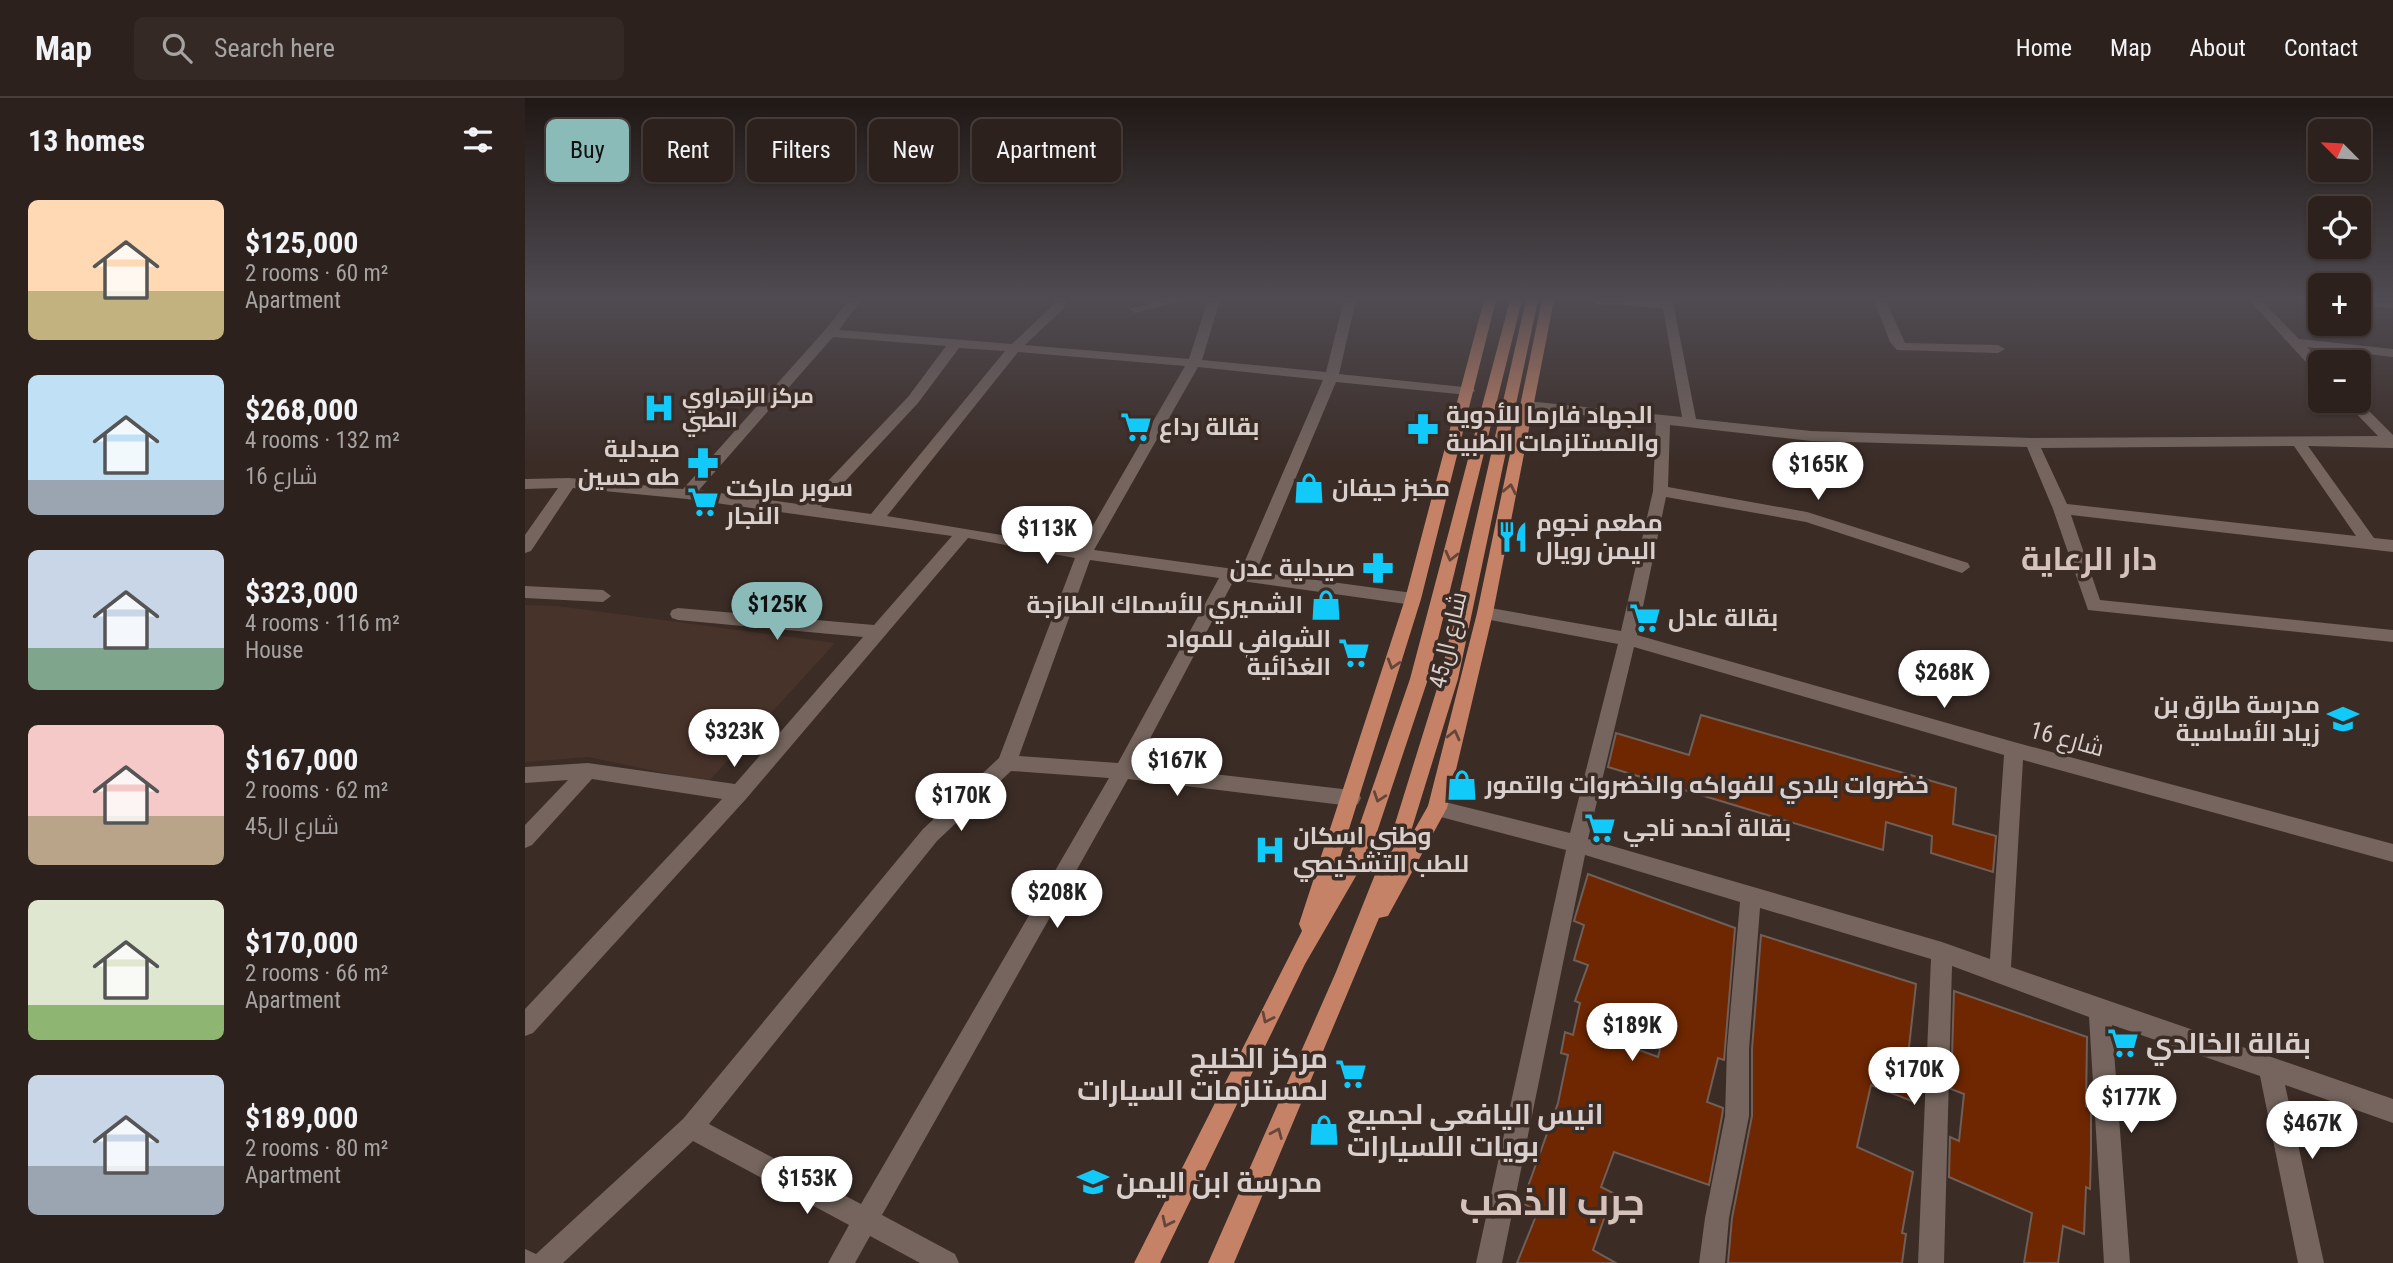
<!DOCTYPE html>
<meta charset="utf-8">
<style>
body{margin:0;font-family:"Roboto Condensed",Cairo,sans-serif;background:#342925;color:#f1f3f6;height:100vh;display:flex;flex-direction:column;font-size:26px;white-space:nowrap}
*{box-sizing:border-box;margin:0}
p{font-size:23px;color:#a6a3a3}
.icon{flex:none;width:38px;height:38px;fill:none;stroke:currentColor;stroke-width:2;stroke-linecap:round;stroke-linejoin:round}
.map{position:relative;flex:1;overflow:hidden}
.sheet{display:flex;flex-direction:column;background:#2c211c;width:525px}
.sheet>*{flex:none}
.hud{position:absolute;left:21px;top:21px;width:665px;height:63px;display:flex;gap:14px}
.needle{width:46px;rotate:294deg}
.buttons{position:absolute;left:1783px;top:21px;display:grid;gap:14px}
.buttons a{display:grid;place-items:center;width:63px;height:63px;border-radius:10px;background:#2c211c;box-shadow:0 2px 5px #0004,0 0 0 2px #483e3b;font-size:35px}
.price{position:absolute;translate:-50% -60px;padding:0 16px;border-radius:24px;background:#fff;color:#222;font-size:23px;line-height:46px;filter:drop-shadow(0 2px 4px #0008)}
.price::after{content:'';position:absolute;left:50%;top:42px;width:21px;height:16px;margin-left:-10px;background:inherit;clip-path:polygon(0 0,100% 0,50% 100%)}
.price.on{background:#8bbbb9;color:#111}
ul{padding:0;list-style:none}
li{display:flex;align-items:center;gap:21px;height:175px;padding:0 28px}
li span{display:grid;place-items:center;flex:none;width:196px;height:140px;border-radius:10px;color:#555}
li>.icon{margin-inline-start:auto}
span .icon{width:84px;height:84px;fill:#fffc;stroke-width:1}
li b{font-size:30px}
h2{display:flex;justify-content:space-between;align-items:center;height:84px;padding:0 28px;font-size:30px}
.pill{padding:0 24px;border-radius:10px;background:#2c211c;box-shadow:0 2px 5px #0004,0 0 0 2px #483e3b;font-size:24px;line-height:63px}
.pill.on{background:#8bbbb9;color:#111}
header{display:flex;align-items:center;gap:42px;box-sizing:border-box;height:98px;padding:0 35px;background:#2c211c;border-bottom:2px solid #483e3b}
header strong{font-size:33px}
nav{display:flex;gap:38px;margin-inline-start:auto;font-size:24px}
.search{width:490px;height:63px;background:#342925;display:flex;align-items:center;gap:18px;box-sizing:border-box;padding:0 24px;border-radius:10px;color:#a6a3a3;font-size:26px}
main{display:flex;flex:1;min-height:0}
.map>svg:first-child{display:block}
</style>
<header>
<strong>Map</strong>
<div class="search"><svg class="icon" aria-label="search" viewBox="0 0 24 24"><circle cx="10" cy="10" r="6"/><path d="M15 15l6 6"/></svg>Search here</div>
<nav><a>Home</a><a>Map</a><a>About</a><a>Contact</a></nav>
</header>
<main>
<section class="sheet">
<h2>13 homes<svg class="icon" aria-label="filters" viewBox="0 0 24 24"><path d="M4 7h16M4 17h16"/><circle cx="9" cy="7" r="2"/><circle cx="15" cy="17" r="2"/></svg></h2>
<ul>
<li><span style="background:linear-gradient(#ffd9b3 65%,#c2b280 0)"><svg class="icon" aria-label="home" viewBox="0 0 24 24"><path d="M3 11l9-7 9 7M6 9v11h12V9"/></svg></span><div><b>$125,000</b><p>2 rooms · 60 m²</p><p>Apartment</p></div></li>
<li><span style="background:linear-gradient(#bfe0f5 75%,#9aa5b1 0)"><svg class="icon" aria-label="home" viewBox="0 0 24 24"><path d="M3 11l9-7 9 7M6 9v11h12V9"/></svg></span><div><b>$268,000</b><p>4 rooms · 132 m²</p><p>شارع 16</p></div></li>
<li><span style="background:linear-gradient(#c9d6e8 70%,#7fa58c 0)"><svg class="icon" aria-label="home" viewBox="0 0 24 24"><path d="M3 11l9-7 9 7M6 9v11h12V9"/></svg></span><div><b>$323,000</b><p>4 rooms · 116 m²</p><p>House</p></div></li>
<li><span style="background:linear-gradient(#f6c9c9 65%,#b9a48a 0)"><svg class="icon" aria-label="home" viewBox="0 0 24 24"><path d="M3 11l9-7 9 7M6 9v11h12V9"/></svg></span><div><b>$167,000</b><p>2 rooms · 62 m²</p><p>شارع ال45</p></div></li>
<li><span style="background:linear-gradient(#dfe7d0 75%,#8fb573 0)"><svg class="icon" aria-label="home" viewBox="0 0 24 24"><path d="M3 11l9-7 9 7M6 9v11h12V9"/></svg></span><div><b>$170,000</b><p>2 rooms · 66 m²</p><p>Apartment</p></div></li>
<li><span style="background:linear-gradient(#c9d6e8 65%,#9aa5b1 0)"><svg class="icon" aria-label="home" viewBox="0 0 24 24"><path d="M3 11l9-7 9 7M6 9v11h12V9"/></svg></span><div><b>$189,000</b><p>2 rooms · 80 m²</p><p>Apartment</p></div></li>
</ul>
</section>
<div class="map">
<svg width="1868" height="1165" viewBox="0 0 1868 1165">
<rect width="100%" height="100%" fill="#3b2c26"/>
<polygon fill="#48332a" points="0,507 32,508 310,545 183,684 63,659 0,664"/>
<g fill="#6e2700" stroke="#6f5f58" stroke-width="2" fill-rule="evenodd">
<polygon points="1176,617 1431,690 1428,726 1471,738 1468,774 1406,755 1407,738 1361,724 1358,752 1083,669 1091,635 1164,657"/>
<path d="M1063 776 1210 830 1199 962 1193 960 1182 1004 1198 1010 1197 1018 1184 1087 1089 1054 1076 1089 1088 1095 1068 1152 1091 1165H992L1013 1113 997 1105 1033 1005 1043 957 1036 955 1040 934 1048 937 1055 905 1050 903 1063 867 1049 862 1059 827 1049 823ZM1102 914 1141 928 1133 959 1095 945Z"/>
<polygon points="1236,837 1391,886 1383,958 1399,964 1398,980 1391,977 1387,1003 1346,987 1332,1049 1388,1074 1377,1135 1381,1136 1377,1165 1203,1165 1207,1120 1227,1018 1227,951"/>
<polygon points="1429,893 1562,939 1561,1008 1566,1010 1566,1054 1565,1091 1561,1089 1559,1136 1538,1128 1533,1165 1499,1165 1507,1115 1424,1079 1425,1039 1434,1043 1439,996 1426,991"/>
</g>
<g fill="none" stroke-linecap="round" stroke-linejoin="round">
<g fill="#75655e" fill-rule="evenodd">
<path d="M324 202H336L314 232 487 246 528 207 530 202H542L538 211 500 247 664 261 683 202H695L677 262 801 274 819 202H831L814 276 948 290 950 293 943 297 811 284 731 474 888 495 896 501 888 507 709 482 611 667 826 692 833 694 836 700 833 706 826 708 603 681 357 1117 430 1156 434 1165H395L345 1138 330 1165H303L324 1127 168 1043 38 1165H0V1151L11 1156 158 1021 398 731 474 660 550 460 443 440 221 701 8 935 0 938V911L197 701 67 681 7 747 0 750V727L43 682 0 685V669L63 665 210 686 338 539 153 522 147 520 145 516 147 512 153 510 349 527 427 438 162 401 48 390 6 453 0 455V437L33 390 0 391V381L44 380 158 391 300 232ZM308 239 421 248 383 299 280 407 174 392ZM434 250 480 253 346 416 296 409 393 305ZM493 254 660 268 555 450 362 418ZM673 269 798 282 716 472 569 452ZM565 462 694 480 593 665 494 658ZM486 673 584 680 336 1106 184 1026 412 743Z"/>
<polygon points="637,202 659,202 610,215 604,211"/>
<path d="M1065 202 1148 204 1171 321 1286 333 1507 340 1853 338 1819 303H1834L1868 337V350L1783 348 1849 440 1868 442V454L1546 417 1575 502 1868 532V544L1563 512 1528 411 1502 349 1286 343 1145 327 1143 389 1282 414 1443 465 1445 469 1437 475 1281 424 1141 399 1112 537 1489 644 1868 746V764L1498 662 1486 869 1868 1001V1025L1760 987 1799 1165H1773L1735 978 1587 927 1605 1165H1579L1564 919 1427 868 1419 1165H1393L1406 861 1235 810 1224 951V1018L1204 1120 1200 1165H1174L1180 1120 1200 1018 1202 951 1215 804 1060 757 977 1165H951L1041 752 912 718 905 716 902 710 905 704 912 702 1045 735 1093 546 960 521 952 515 960 509 1096 533 1128 393 1131 325 1002 311 995 307 1002 303 1157 319 1138 210 1071 206ZM1769 348 1831 438 1542 406 1516 350ZM1109 549 1479 657 1465 861 1417 844 1063 741Z"/>
<polygon points="1349,202 1361,202 1380,245 1473,247 1480,251 1473,255 1372,252 1365,244"/>
<polygon points="1724,202 1736,202 1774,241 1868,251 1868,259 1782,249 1796,264 1796,276 1791,275"/>
<polygon points="1834,202 1868,202 1868,210 1834,207"/>
<polygon points="0,488 78,492 86,498 78,504 0,500"/>
</g>
<g fill="#c68266" fill-rule="evenodd">
<polygon points="959,202 971,202 896,501 809,779 827,749 885,581 985,202 997,202 903,581 846,752 780,866 635,1165 609,1165 777,833 774,826 880,501"/>
<polygon points="1001,202 1013,202 933,581 883,743 903,708 952,515 1017,202 1029,202 968,515 922,710 863,818 854,820 709,1165 683,1165 811,874 869,729 915,581"/>
</g>
</g>
<defs><path id="oneway-chevron" d="M-2-3.5L2.5 0L-2 3.5" fill="none" stroke-width="1.6" stroke-linecap="round" stroke-linejoin="round" transform="scale(1.75)"/></defs>
<g stroke="#654639">
<use href="#oneway-chevron" transform="translate(985 391) rotate(-78)"/>
<use href="#oneway-chevron" transform="translate(926 458) rotate(104)"/>
<use href="#oneway-chevron" transform="translate(868 566) rotate(107)"/>
<use href="#oneway-chevron" transform="translate(929 637) rotate(-76)"/>
<use href="#oneway-chevron" transform="translate(854 699) rotate(109)"/>
<use href="#oneway-chevron" transform="translate(742 920) rotate(116)"/>
<use href="#oneway-chevron" transform="translate(752 1035) rotate(-67)"/>
<use href="#oneway-chevron" transform="translate(642 1124) rotate(116)"/>
</g>
<linearGradient id="sky" x2="0" y2="1"><stop stop-color="#201815"/><stop offset="0.55" stop-color="#4f4b52"/><stop offset="1" stop-color="#4f4b52" stop-opacity="0"/></linearGradient>
<rect width="1868" height="365" fill="url(#sky)"/>
<defs>
<symbol id="hospital-bare" viewBox="-9 -9 18 18"><path d="M-5-5h3v3.5h4V-5h3V5h-3V1.5h-4V5h-3Z" fill="#11cafa" stroke="#3b2c26" stroke-width="2.5" paint-order="stroke"/></symbol>
<symbol id="supermarket-bare" viewBox="-9 -9 18 18"><path d="M-6-5.5h2.5l.6 2H6L4.5 2H-2.5L-4.4-4H-6ZM-1.5 3.2a1.3 1.3 0 1 0 .1 0ZM3 3.2a1.3 1.3 0 1 0 .1 0Z" fill="#11cafa" stroke="#3b2c26" stroke-width="2.5" paint-order="stroke"/></symbol>
<symbol id="pharmacy-bare" viewBox="-9 -9 18 18"><path d="M-2-6h4v4h4v4h-4v4h-4v-4h-4v-4h4Z" fill="#11cafa" stroke="#3b2c26" stroke-width="2.5" paint-order="stroke"/></symbol>
<symbol id="shop-bare" viewBox="-9 -9 18 18"><path d="M-5-2.5h2.3a2.7 3.5 0 0 1 5.4 0H5L5.5 6h-11ZM-1.5-2.5h3a1.5 2.3 0 0 0-3 0Z" fill="#11cafa" stroke="#3b2c26" stroke-width="2.5" paint-order="stroke"/></symbol>
<symbol id="restaurant-bare" viewBox="-9 -9 18 18"><path d="M-5-6h1v4h1v-4h1v4h1v-4h1v5L-1.5 .5V6h-2V.5L-5-1ZM5-6V6H3V1.5H1.5Q1.5-4 5-6Z" fill="#11cafa" stroke="#3b2c26" stroke-width="2.5" paint-order="stroke"/></symbol>
<symbol id="school-bare" viewBox="-9 -9 18 18"><path d="M0-5L7-2L0 1L-7-2ZM-4 1L0 2.5L4 1V4Q0 6-4 4Z" fill="#11cafa" stroke="#3b2c26" stroke-width="2.5" paint-order="stroke"/></symbol>
</defs>
<g fill-rule="evenodd">
<use href="#hospital-bare" x="112" y="288" width="44" height="44"/>
<use href="#supermarket-bare" x="589" y="307" width="44" height="44"/>
<use href="#pharmacy-bare" x="876" y="309" width="44" height="44"/>
<use href="#pharmacy-bare" x="156" y="343" width="44" height="44"/>
<use href="#shop-bare" x="762" y="368" width="44" height="44"/>
<use href="#supermarket-bare" x="156" y="382" width="44" height="44"/>
<use href="#restaurant-bare" x="966" y="417" width="44" height="44"/>
<use href="#pharmacy-bare" x="831" y="448" width="44" height="44"/>
<use href="#shop-bare" x="779" y="485" width="44" height="44"/>
<use href="#supermarket-bare" x="1098" y="498" width="44" height="44"/>
<use href="#supermarket-bare" x="807" y="533" width="44" height="44"/>
<use href="#school-bare" x="1796" y="599" width="44" height="44"/>
<use href="#shop-bare" x="915" y="665" width="44" height="44"/>
<use href="#supermarket-bare" x="1053" y="708" width="44" height="44"/>
<use href="#hospital-bare" x="723" y="730" width="44" height="44"/>
<use href="#supermarket-bare" x="1576" y="923" width="44" height="44"/>
<use href="#supermarket-bare" x="804" y="954" width="44" height="44"/>
<use href="#shop-bare" x="777" y="1010" width="44" height="44"/>
<use href="#school-bare" x="546" y="1062" width="44" height="44"/>
</g>
<g text-anchor="middle" dominant-baseline="central" stroke-width="7" stroke-linejoin="round" paint-order="stroke">
<g font-size="21" font-weight="bold" fill="#d9cfcc" stroke="#3b2c26" text-anchor="start">
<text x="157" y="298">مركز الزهراوي<tspan x="157" dy="24">الطبي</tspan></text>
</g>
<g font-size="24" font-weight="bold" fill="#d9cfcc" stroke="#3b2c26" text-anchor="start">
<text x="921" y="317">الجهاد فارما للأدوية<tspan x="921" dy="28">والمستلزمات الطبية</tspan></text>
<text x="634" y="329">بقالة رداع</text>
<text x="155" y="351" text-anchor="end">صيدلية<tspan x="155" dy="28">طه حسين</tspan></text>
<text x="201" y="390">سوبر ماركت<tspan x="201" dy="28">النجار</tspan></text>
<text x="807" y="390">مخبز حيفان</text>
<text x="1011" y="425">مطعم نجوم<tspan x="1011" dy="28">اليمن رويال</tspan></text>
<text x="830" y="470" text-anchor="end">صيدلية عدن</text>
<text x="778" y="507" text-anchor="end">الشميري للأسماك الطازجة</text>
<text x="1143" y="520">بقالة عادل</text>
<text x="806" y="541" text-anchor="end">الشوافي للمواد<tspan x="806" dy="28">الغذائية</tspan></text>
<text x="1795" y="607" text-anchor="end">مدرسة طارق بن<tspan x="1795" dy="28">زياد الأساسية</tspan></text>
<text x="960" y="687">خضروات بلادي للفواكه والخضروات والتمور</text>
<text x="1098" y="730">بقالة أحمد ناجي</text>
<text x="768" y="738">وطني اسكان<tspan x="768" dy="28">للطب التشخيصي</tspan></text>
</g>
<g font-size="24" fill="#d9cfcc" stroke="#3b2c26">
<text transform="translate(923 542) rotate(-77)">شارع ال45</text>
<text transform="translate(1542 641) rotate(15)">شارع 16</text>
</g>
<g font-size="28" font-weight="bold" fill="#d9cfcc" stroke="#3b2c26" text-anchor="start">
<text x="1621" y="945">بقالة الخالدي</text>
<text x="803" y="960" text-anchor="end">مركز الخليج<tspan x="803" dy="32">لمستلزمات السيارات</tspan></text>
<text x="822" y="1016">انيس اليافعي لجميع<tspan x="822" dy="32">بويات اللسيارات</tspan></text>
<text x="591" y="1084">مدرسة ابن اليمن</text>
</g>
<g font-size="32" font-weight="bold" fill="#d5c2bb" stroke="#3b2c26">
<text x="1564" y="461">دار الرعاية</text>
</g>
<g font-size="38" font-weight="bold" fill="#d5c2bb" stroke="#3b2c26">
<text x="1027" y="1104">جرب الذهب</text>
</g>
</g>
</svg>
<div class="buttons">
<a><svg class="needle" viewBox="-14 -14 28 28"><path d="M0-13l5 13h-10z" fill="#e53935"/><path d="M0 13l5-13h-10z" fill="#a6a3a3"/></svg></a>
<a><svg class="icon" aria-label="locate" viewBox="0 0 24 24"><circle cx="12" cy="12" r="6"/><path d="M12 2v4M12 18v4M2 12h4M18 12h4"/></svg></a>
<a>+</a>
<a>−</a>
</div>
<b class="price" style="left:1293px;top:404px">$165K</b>
<b class="price" style="left:522px;top:468px">$113K</b>
<b class="price on" style="left:252px;top:544px">$125K</b>
<b class="price" style="left:1419px;top:612px">$268K</b>
<b class="price" style="left:209px;top:671px">$323K</b>
<b class="price" style="left:652px;top:700px">$167K</b>
<b class="price" style="left:436px;top:735px">$170K</b>
<b class="price" style="left:532px;top:832px">$208K</b>
<b class="price" style="left:1107px;top:965px">$189K</b>
<b class="price" style="left:1389px;top:1009px">$170K</b>
<b class="price" style="left:1606px;top:1037px">$177K</b>
<b class="price" style="left:1787px;top:1063px">$467K</b>
<b class="price" style="left:282px;top:1118px">$153K</b>
<div class="hud">
<a class="pill on">Buy</a>
<a class="pill">Rent</a>
<a class="pill">Filters</a>
<a class="pill">New</a>
<a class="pill">Apartment</a>
</div>
</div>
</main>
